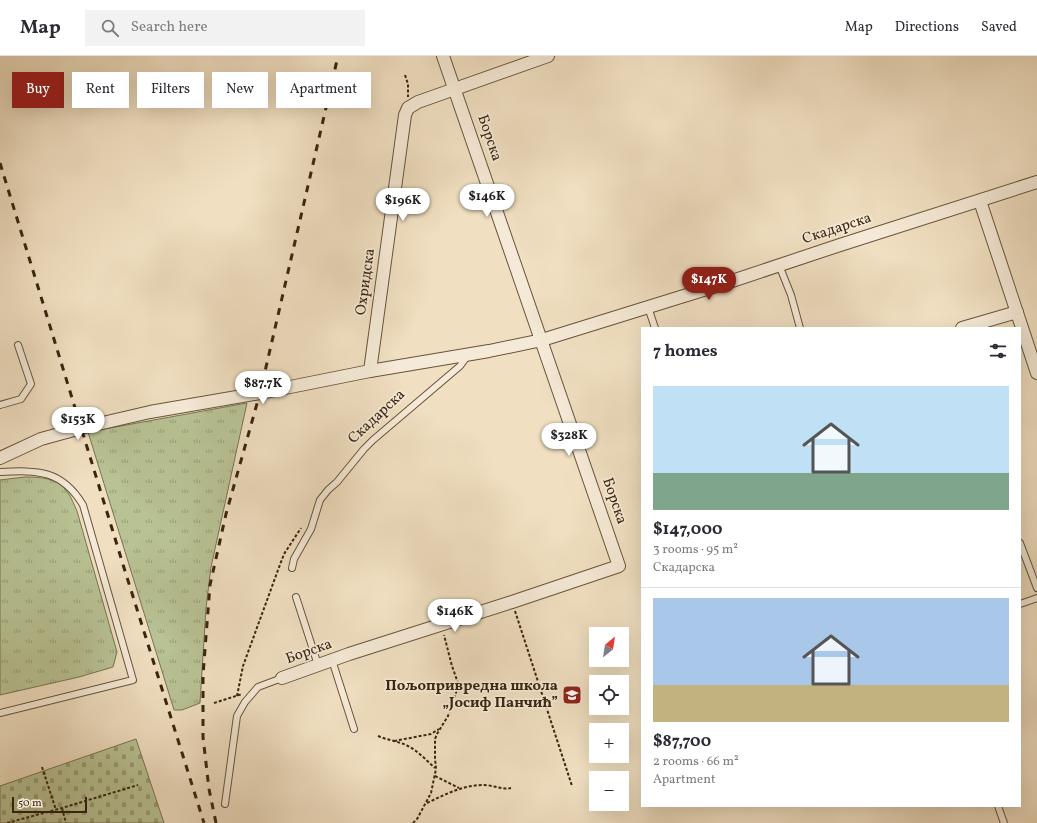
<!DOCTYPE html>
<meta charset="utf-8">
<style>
body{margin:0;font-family:Vollkorn,serif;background:#f2f2f3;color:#2b2b33;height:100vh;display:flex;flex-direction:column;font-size:15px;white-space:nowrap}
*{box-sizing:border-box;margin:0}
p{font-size:13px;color:#7c7c81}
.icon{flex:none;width:22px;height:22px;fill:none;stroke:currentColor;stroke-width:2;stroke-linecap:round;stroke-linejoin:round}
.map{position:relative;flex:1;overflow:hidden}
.panel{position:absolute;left:641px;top:271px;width:380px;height:480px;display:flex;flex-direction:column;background:#fff;border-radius:0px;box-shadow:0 4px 16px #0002}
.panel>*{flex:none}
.guide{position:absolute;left:12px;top:16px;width:380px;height:36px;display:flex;gap:8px}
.needle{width:26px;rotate:30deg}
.buttons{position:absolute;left:589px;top:571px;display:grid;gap:8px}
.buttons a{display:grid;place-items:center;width:40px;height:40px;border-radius:0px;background:#fff;box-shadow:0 4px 16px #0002;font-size:20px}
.scale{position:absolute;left:12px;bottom:10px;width:75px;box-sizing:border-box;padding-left:4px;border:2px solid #392510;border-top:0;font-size:11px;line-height:14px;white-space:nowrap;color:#392510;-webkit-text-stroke:3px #f5ead7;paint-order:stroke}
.price{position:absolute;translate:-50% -34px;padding:0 9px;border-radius:14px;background:#fff;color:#222;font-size:13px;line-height:26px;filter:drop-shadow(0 1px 2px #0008)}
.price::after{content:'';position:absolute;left:50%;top:24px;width:12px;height:9px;margin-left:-6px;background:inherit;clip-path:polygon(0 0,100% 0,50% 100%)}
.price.selected{background:#8f2418;color:#fff}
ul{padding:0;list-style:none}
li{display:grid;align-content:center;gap:8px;height:212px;padding:0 12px}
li+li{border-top:1px solid #e1e1e2}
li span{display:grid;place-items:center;height:124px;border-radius:0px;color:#555}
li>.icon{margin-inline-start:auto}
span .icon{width:72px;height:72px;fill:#fffc;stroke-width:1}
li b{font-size:17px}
h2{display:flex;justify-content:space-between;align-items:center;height:48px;padding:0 12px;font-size:17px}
.tag{padding:0 14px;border-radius:0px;background:#fff;box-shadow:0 4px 16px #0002;font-size:14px;line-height:36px}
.tag.selected{background:#8f2418;color:#fff}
header{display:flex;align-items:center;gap:24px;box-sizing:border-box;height:56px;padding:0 20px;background:#fff;border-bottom:1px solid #e1e1e2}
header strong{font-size:19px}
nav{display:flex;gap:22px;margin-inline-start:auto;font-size:14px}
.search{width:280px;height:36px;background:#f2f2f3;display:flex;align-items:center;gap:10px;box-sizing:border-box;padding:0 14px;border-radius:0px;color:#7c7c81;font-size:15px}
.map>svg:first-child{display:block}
</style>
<header>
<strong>Map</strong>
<div class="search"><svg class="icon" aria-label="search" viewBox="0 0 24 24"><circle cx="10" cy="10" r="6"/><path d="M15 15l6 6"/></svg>Search here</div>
<nav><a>Map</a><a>Directions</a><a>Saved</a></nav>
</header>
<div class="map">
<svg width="1037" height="767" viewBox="0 0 1037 767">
<defs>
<pattern id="grass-tufts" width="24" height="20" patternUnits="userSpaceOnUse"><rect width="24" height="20" fill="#b8c294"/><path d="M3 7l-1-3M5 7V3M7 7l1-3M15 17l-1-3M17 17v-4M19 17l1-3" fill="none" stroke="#979d77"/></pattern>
<pattern id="cemetery-stones" width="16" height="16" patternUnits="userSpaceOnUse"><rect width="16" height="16" fill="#b8c294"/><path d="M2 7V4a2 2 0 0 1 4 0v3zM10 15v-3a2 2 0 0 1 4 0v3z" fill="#979d77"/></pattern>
</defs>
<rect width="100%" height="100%" fill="#f0dfc1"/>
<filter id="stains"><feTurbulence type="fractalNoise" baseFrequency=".005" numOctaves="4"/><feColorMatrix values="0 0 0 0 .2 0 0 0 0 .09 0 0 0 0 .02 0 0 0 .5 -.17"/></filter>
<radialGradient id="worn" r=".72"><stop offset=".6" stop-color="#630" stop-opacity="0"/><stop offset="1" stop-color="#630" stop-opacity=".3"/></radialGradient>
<g fill="url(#grass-tufts)" stroke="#787452">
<polygon points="247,347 211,511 206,552 200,647 182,654 174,654 88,376"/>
<path d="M25 421C41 421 59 422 68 437 72 442 74 449 77 455L117 596 113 611 79 621 0 639V424Z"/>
</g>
<polygon fill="url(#cemetery-stones)" stroke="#787452" points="136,683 164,767 0,767 0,730"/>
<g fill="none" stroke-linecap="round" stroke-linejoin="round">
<defs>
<g id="lane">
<polyline points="779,209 791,239 800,272"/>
<polyline points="648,251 655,272"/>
<polyline points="0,349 21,343 31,328 18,289"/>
<path d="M0 416C38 414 62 414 83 449L133 624 0 657"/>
<polyline points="1020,487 1037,532"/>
<polyline points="292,512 294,503 311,473 320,444 328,434 337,426 364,393 373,384 460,310 468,299"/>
<polyline points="296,541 318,609"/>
<polyline points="1020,548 1037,542"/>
<polyline points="332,604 354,673"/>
<polyline points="225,748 237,660 245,646 258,631 282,622"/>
<polyline points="998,750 1004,767"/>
</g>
<g id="street">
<polyline points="980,145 1037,317"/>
<polyline points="962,272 1017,256"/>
<polyline points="370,315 405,59 408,52 418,46 548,0"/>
<polyline points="0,402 41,383 81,372 150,356 260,337 370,315 489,295 542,284 729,226 840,189 1037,126"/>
<polyline points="282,622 349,598 512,546 619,510 443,0"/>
</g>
</defs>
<use href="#lane" stroke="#67543c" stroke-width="8"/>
<use href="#street" stroke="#67543c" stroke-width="14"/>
<g stroke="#392510" stroke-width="2" stroke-dasharray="3 2" stroke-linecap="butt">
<polyline points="405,19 408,28 408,41"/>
<polyline points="515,555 572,730"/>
<polyline points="237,640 243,610 278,514 284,498 301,472"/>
<polyline points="214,647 242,638"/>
<path d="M378 680C387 684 397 685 406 689 417 694 426 704 435 712"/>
<polyline points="394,685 431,678 439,673"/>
<polyline points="42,711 56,754"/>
<polyline points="435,720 459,732"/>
<path d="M427 747C446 738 463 729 484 729 493 729 502 734 511 732"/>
<polyline points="62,752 66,767"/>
<polyline points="7,767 62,752 138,729"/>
<polyline points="413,767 417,763 431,737 436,713 435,702 435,683 437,678 448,660 457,634 458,627 452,610 444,579"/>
</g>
<use href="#lane" stroke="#f5ead7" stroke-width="6"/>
<use href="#street" stroke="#f5ead7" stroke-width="12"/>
<g stroke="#392510" stroke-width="3" stroke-dasharray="7 7" stroke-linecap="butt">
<polyline points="0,107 125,515 204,767"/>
<polyline points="216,767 209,733 203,681 203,619 210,529 226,458 260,337 338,0"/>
</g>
</g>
<defs>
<symbol id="school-square" viewBox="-11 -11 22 22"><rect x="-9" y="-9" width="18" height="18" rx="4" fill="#8f2418" stroke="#f5ead7"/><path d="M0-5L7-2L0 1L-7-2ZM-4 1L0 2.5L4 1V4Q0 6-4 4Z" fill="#fff"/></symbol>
</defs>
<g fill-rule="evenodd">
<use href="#school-square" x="561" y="628" width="22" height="22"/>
</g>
<g text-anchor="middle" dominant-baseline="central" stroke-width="3.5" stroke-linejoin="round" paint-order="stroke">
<g font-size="15" fill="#392510" stroke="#f5ead7">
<text transform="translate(489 82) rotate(71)">Борска</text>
<text transform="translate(837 173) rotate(-18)">Скадарска</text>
<text transform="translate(366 226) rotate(-82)">Охридска</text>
<text transform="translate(377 361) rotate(-43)">Скадарска</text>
<text transform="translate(614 445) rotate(71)">Борска</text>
<text transform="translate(309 596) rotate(-20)">Борска</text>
</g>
<g font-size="15" font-weight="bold" fill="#392510" stroke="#f5ead7" text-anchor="end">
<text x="558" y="630">Пољопривредна школа<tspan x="558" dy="17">„Јосиф Панчић”</tspan></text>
</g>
</g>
<rect width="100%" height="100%" filter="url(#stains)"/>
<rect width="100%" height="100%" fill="url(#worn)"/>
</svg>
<div class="buttons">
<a><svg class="needle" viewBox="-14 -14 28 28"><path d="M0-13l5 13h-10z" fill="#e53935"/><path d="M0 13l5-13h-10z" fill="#7c7c81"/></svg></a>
<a><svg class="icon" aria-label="locate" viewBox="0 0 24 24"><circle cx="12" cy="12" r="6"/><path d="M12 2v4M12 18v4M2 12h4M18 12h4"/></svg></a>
<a>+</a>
<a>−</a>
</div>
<div class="scale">50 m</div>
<b class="price" style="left:487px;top:162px">$146K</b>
<b class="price" style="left:403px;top:166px">$196K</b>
<b class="price selected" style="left:709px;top:245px">$147K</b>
<b class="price" style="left:263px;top:349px">$87.7K</b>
<b class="price" style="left:78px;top:385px">$153K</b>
<b class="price" style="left:569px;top:401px">$328K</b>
<b class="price" style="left:455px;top:577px">$146K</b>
<div class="guide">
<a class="tag selected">Buy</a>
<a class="tag">Rent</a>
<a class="tag">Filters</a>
<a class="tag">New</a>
<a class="tag">Apartment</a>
</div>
<section class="panel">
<h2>7 homes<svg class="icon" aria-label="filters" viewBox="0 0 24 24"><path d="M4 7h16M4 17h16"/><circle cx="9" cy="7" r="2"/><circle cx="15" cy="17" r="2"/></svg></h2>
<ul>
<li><span style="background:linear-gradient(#bfe0f5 70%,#7fa58c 0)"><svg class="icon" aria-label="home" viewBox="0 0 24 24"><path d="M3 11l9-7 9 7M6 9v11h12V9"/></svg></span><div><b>$147,000</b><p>3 rooms · 95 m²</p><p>Скадарска</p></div></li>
<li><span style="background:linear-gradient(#a9c7e8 70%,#c2b280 0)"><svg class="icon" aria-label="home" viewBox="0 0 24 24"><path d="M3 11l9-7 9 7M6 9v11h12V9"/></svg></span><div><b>$87,700</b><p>2 rooms · 66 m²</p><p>Apartment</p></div></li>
</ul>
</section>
</div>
